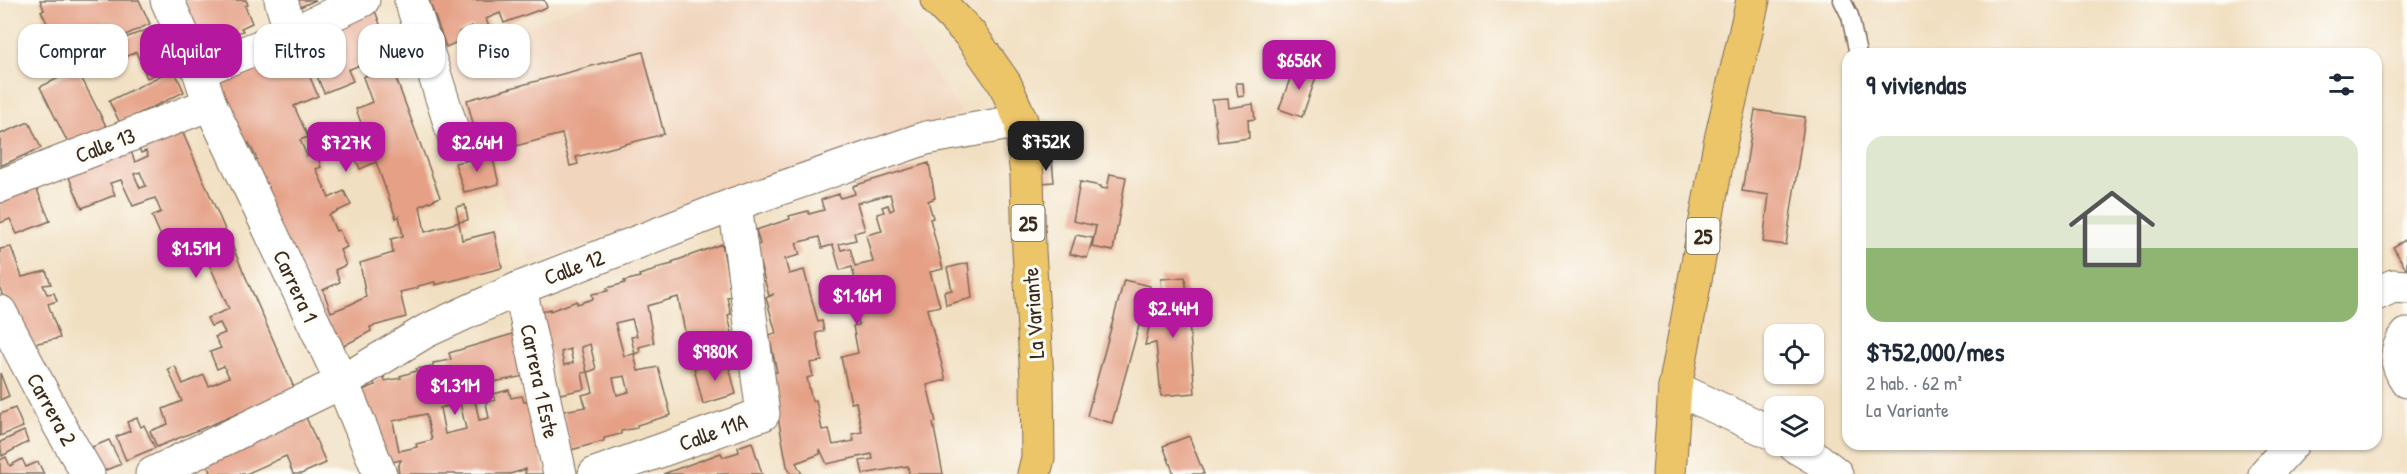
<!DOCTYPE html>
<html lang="es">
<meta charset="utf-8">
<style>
body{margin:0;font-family:"Patrick Hand",sans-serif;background:#f6f6f7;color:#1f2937;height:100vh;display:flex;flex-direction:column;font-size:22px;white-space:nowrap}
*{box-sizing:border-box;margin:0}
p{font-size:20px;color:#747a83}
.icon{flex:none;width:33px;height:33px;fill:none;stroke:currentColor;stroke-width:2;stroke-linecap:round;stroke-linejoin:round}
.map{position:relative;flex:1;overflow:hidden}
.side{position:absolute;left:1842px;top:48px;width:540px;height:402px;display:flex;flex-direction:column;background:#fff;border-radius:18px;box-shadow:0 2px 4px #0004}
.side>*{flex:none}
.top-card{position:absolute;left:18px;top:24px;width:570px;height:54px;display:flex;gap:12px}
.tools{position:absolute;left:1764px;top:324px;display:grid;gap:12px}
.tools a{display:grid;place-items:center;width:60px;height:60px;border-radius:12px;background:#fff;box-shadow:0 2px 4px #0004;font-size:30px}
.price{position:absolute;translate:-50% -51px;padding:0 14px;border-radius:12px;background:#b5179e;color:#fff;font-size:20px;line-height:39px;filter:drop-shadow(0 2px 3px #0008)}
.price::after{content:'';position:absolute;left:50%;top:36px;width:18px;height:14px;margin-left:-9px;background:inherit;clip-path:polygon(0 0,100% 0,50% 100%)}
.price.selected{background:#222;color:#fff}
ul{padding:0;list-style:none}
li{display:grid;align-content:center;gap:12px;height:318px;padding:0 24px}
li+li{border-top:2px solid #e0e1e3}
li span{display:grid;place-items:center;height:186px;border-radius:18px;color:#555}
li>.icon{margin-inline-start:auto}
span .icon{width:108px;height:108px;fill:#fffc;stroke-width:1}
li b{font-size:26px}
h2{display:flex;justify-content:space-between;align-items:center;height:72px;padding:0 24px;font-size:26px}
.tag{padding:0 21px;border-radius:18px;background:#fff;box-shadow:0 2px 4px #0004;font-size:21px;line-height:54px}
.tag.selected{background:#b5179e;color:#fff}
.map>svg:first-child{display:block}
</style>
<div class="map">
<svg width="2407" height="474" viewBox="0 0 2407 474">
<rect width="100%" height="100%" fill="#fdfcf7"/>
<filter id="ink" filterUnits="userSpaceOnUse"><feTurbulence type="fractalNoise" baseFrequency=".0167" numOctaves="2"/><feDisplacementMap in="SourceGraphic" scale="12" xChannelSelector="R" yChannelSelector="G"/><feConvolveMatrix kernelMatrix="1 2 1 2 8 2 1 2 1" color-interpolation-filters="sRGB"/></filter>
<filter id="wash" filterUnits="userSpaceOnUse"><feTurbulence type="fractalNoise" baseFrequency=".008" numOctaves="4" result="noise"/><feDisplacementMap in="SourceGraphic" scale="24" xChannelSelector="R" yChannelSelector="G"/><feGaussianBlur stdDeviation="1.35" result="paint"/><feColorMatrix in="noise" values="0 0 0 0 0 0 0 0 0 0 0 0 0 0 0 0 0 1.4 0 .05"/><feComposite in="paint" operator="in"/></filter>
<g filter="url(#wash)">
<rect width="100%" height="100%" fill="#f1dfc1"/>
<polygon fill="#f1d5bd" points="595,0 878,0 886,5 962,113 531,263 446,56"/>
<g id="blocks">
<g fill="#e5a086" fill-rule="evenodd">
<polygon points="40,0 139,0 150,24 90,51 86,43 67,51 71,59 63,63 55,46 63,42 57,30 52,33 41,11 44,10"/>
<polygon points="179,0 246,0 248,5 245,6 252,23 241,28 243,31 230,36 228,33 199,46"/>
<polygon points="286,0 316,0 291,11"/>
<polygon points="429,0 544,0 547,7 504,23 500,13 486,19 490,30 476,35 472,26 459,32 462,40 446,47"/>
<polygon points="373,5 382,30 379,31 383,41 386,40 395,64 391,65 440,197 420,206 425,232 459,222 462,240 494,232 502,268 435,285 435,282 418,286 418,288 400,292 406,317 370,327 371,331 338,349 247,163 257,159 249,143 243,147 212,76 294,40 318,96 294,106 308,137 300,140 307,156 316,152 321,167 316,169 329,198 344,191 351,205 329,215 336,231 339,230 347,247 340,250 346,265 335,270 340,282 323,290 331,312 349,305 366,297 360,263 393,253 391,239 403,236 399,216 396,218 376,162 360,169 356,160 372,153 356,109 372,102 363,77 367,75 362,64 348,70 353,81 324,93 301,38"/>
<polygon points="154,27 170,68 147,78 136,52 111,63 104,46"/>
<polygon points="643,52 664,134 576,157 578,164 570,166 562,134 481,155 467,100"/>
<polygon points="1295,65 1318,72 1302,117 1279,109"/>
<polygon points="77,69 107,128 70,147 40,87"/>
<polygon points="174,69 184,92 120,123 109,101"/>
<polygon points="1236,83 1243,83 1244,96 1238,97"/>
<polygon points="1228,99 1229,108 1253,104 1255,119 1248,120 1249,138 1218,142 1212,100"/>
<polygon points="1755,110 1805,117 1786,245 1763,242 1769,195 1742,191"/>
<polygon points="29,122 41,148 0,166 0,134"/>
<path d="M179 124 295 390 157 447 150 431 168 424 163 409 182 401 168 369 175 366 183 384 204 375 209 386 229 377 224 366 217 369 210 352 221 348 215 337 225 333 220 323 211 326 207 318 229 309 203 250 172 261 152 216 161 212 155 198 133 206 121 180 110 183 115 195 82 208 67 173 129 146 135 162 148 156 146 151 141 153 137 143ZM140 172 146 186 140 188 134 174Z"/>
<polygon points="492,155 499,184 464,192 455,163"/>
<polygon points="1052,161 1054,182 1041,183 1039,162"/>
<path d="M929 163 935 198 928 201 933 218 930 219 943 269 930 272 940 306 927 309 946 380 927 385 936 422 933 423 943 474H909L908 466 863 474 860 461 873 459 872 454 827 464 820 449V454L796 463 802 474H791L787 466 770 374 777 372 769 335 776 333 766 298 774 294 769 296 755 246 760 244 756 230 790 219 789 216 808 211 809 214 824 210 821 200 839 194 840 198 855 194 853 186ZM890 194 894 209 890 211 888 205 882 207 884 212 877 214 882 231 866 235 873 262 855 266 850 248 841 250 839 244 856 240 854 233 865 230 857 203ZM819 237 822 248 833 245 840 270 852 267 857 288 851 290 859 325 853 326 858 353 841 357 851 403 856 402 862 432 852 434 854 441 833 445 829 429 822 430 816 400 812 401 807 378 813 376 810 363 822 361 816 333 824 331 822 321 818 322 804 270 789 274 785 259 800 255 796 243Z"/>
<polygon points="1110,174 1126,177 1113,251 1092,247 1096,226 1073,221 1080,182 1101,186 1101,188 1107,189"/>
<polygon points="35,185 50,221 17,234 10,219 0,223 0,200"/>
<polygon points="465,205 468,220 459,222 456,207"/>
<polygon points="1076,235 1093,238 1087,258 1070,254"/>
<polygon points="2407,239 2407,271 2393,247"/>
<path d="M722 244 732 296 727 297 731 314 728 315 737 355 691 362 678 297 647 306 654 343 639 347 640 352 635 354 631 337 637 336 632 319 615 323 624 356 634 354 638 371 658 367 671 415 637 425V428L621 431V434L604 438V441L571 450 563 411 586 407 582 395 593 392 588 372 596 369 590 344 581 347 587 372 582 373 585 389 560 394 540 312 550 309V311L577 301V304L593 299 592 294 608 291 607 288 625 283 624 281 640 277 639 275 656 270V268L673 264 672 262ZM570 349 573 363 564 365 561 352ZM625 376 629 392 617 395 613 378Z"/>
<polygon points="11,247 22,277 46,271 51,284 43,285 47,294 54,293 57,301 48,304 60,338 20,347 0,288 0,249"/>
<polygon points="968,263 972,298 946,305 944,292 952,290 947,268"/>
<polygon points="1185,277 1195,393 1161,396 1156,343 1145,345 1154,305 1163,304 1161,279"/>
<polygon points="1124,280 1150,286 1112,423 1087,416"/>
<path d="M516 333 525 376 472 386 479 420 489 418 486 403 495 400 493 394 509 390 511 398 522 396 524 402 530 400 545 474H525L526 469 510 474H399L398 467 401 460 382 464 355 393 375 385 373 381 384 377 385 381 401 378 400 376 416 371V369L433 366V363L451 360 449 353ZM460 403 466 429 445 434 440 408ZM426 414 432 440 416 444 417 447 399 451 393 421Z"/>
<polygon points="728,362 736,394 703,404 694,368"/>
<polygon points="0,373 9,396 0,400"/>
<polygon points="15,408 23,427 0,436 0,414"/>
<polygon points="305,415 326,463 301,474 293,474 286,456 246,474 212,474 205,460"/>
<polygon points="137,418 141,427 144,425 155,448 126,460 116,437 130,431 127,422"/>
<polygon points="24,431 28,442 2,456 0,442"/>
<polygon points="1189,436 1204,474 1174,474 1163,446"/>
<polygon points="109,440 121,464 96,474 85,450"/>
<polygon points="752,442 762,474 663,474 721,453 723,457 739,452 738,447"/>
<polygon points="6,457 10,466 22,459 26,467 38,462 44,474 0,474 0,460"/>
</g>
</g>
</g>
<g filter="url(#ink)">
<use href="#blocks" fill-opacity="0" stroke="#7b6957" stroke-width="1.5"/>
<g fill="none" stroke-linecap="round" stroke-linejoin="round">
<defs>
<polyline id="service" points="1842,0 1850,16 1858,54"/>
<g id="minor">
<polyline points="167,0 199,71 210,104 342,382 380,474"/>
<polyline points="281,0 291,34"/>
<polyline points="411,0 455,139"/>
<polyline points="199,71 291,34 363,0"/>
<polyline points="0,186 210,104"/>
<polyline points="520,288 560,474"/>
<polyline points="2376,294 2393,286 2407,287"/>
<polyline points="0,312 61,428 88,474"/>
<path d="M2407 335C2394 350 2396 365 2407 381"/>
<polyline points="1675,388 1774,434"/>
<polyline points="1795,446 1817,459 1836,474"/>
<polyline points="152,474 342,382 426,331 520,288 735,204 926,138 1021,121"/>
<polyline points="595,474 763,414 735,204"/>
<polyline points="2265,474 2292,444"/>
</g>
<g id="primary">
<polyline points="937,0 970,34 1005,84 1021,121 1027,176 1029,251 1037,378 1038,458 1034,474"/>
<polyline points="1669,474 1675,388 1720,144 1753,0"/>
</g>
</defs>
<use href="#service" stroke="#7b6957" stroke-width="19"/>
<use href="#minor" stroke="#7b6957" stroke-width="35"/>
<use href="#primary" stroke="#7b6957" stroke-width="35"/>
<use href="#service" stroke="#fff" stroke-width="16"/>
<use href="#minor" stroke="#fff" stroke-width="33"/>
<use href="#primary" stroke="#edc569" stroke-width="33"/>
</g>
</g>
<g text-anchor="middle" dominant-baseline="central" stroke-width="6" stroke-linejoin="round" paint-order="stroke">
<g fill="#fdfcf7" stroke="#75695f" stroke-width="1.5">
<rect x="1011.5" y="205" width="33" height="36" rx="4.5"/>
<rect x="1686.5" y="218" width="33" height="36" rx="4.5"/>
</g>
<g font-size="21" font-weight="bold" fill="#3b2a1e">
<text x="1028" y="223">25</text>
<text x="1703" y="236">25</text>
</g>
<g font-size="22" fill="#3b2a1e" stroke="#fdfcf7">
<text transform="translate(105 145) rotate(-21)">Calle 13</text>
<text transform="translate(574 267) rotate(-21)">Calle 12</text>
<text transform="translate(296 286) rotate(65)">Carrera 1</text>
<text transform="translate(1033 313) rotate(-94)">La Variante</text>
<text transform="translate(540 381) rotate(78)">Carrera 1 Este</text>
<text transform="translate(52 409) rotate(61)">Carrera 2</text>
<text transform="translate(713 432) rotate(-20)">Calle 11A</text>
</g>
</g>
</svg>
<div class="tools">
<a><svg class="icon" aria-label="locate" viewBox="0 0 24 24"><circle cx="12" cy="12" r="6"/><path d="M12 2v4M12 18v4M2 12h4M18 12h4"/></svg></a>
<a><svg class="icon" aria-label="layers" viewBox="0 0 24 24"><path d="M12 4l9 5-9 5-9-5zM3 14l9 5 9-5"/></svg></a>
</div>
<b class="price" style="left:1299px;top:91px">$656K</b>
<b class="price selected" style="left:1046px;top:172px">$752K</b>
<b class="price" style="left:346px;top:173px">$727K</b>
<b class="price" style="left:477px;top:173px">$2.64M</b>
<b class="price" style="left:196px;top:279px">$1.51M</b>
<b class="price" style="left:857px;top:326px">$1.16M</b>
<b class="price" style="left:1173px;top:339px">$2.44M</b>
<b class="price" style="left:715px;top:382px">$980K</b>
<b class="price" style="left:455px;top:416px">$1.31M</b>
<div class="top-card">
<a class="tag">Comprar</a>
<a class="tag selected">Alquilar</a>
<a class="tag">Filtros</a>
<a class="tag">Nuevo</a>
<a class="tag">Piso</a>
</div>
<section class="side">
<h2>9 viviendas<svg class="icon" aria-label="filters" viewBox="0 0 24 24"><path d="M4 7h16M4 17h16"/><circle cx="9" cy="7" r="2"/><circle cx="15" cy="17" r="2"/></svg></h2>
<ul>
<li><span style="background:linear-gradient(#dfe7d0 60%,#8fb573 0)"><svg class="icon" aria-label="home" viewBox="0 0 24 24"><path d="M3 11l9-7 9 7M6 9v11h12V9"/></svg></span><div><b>$752,000/mes</b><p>2 hab. · 62 m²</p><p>La Variante</p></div></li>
</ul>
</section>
</div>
